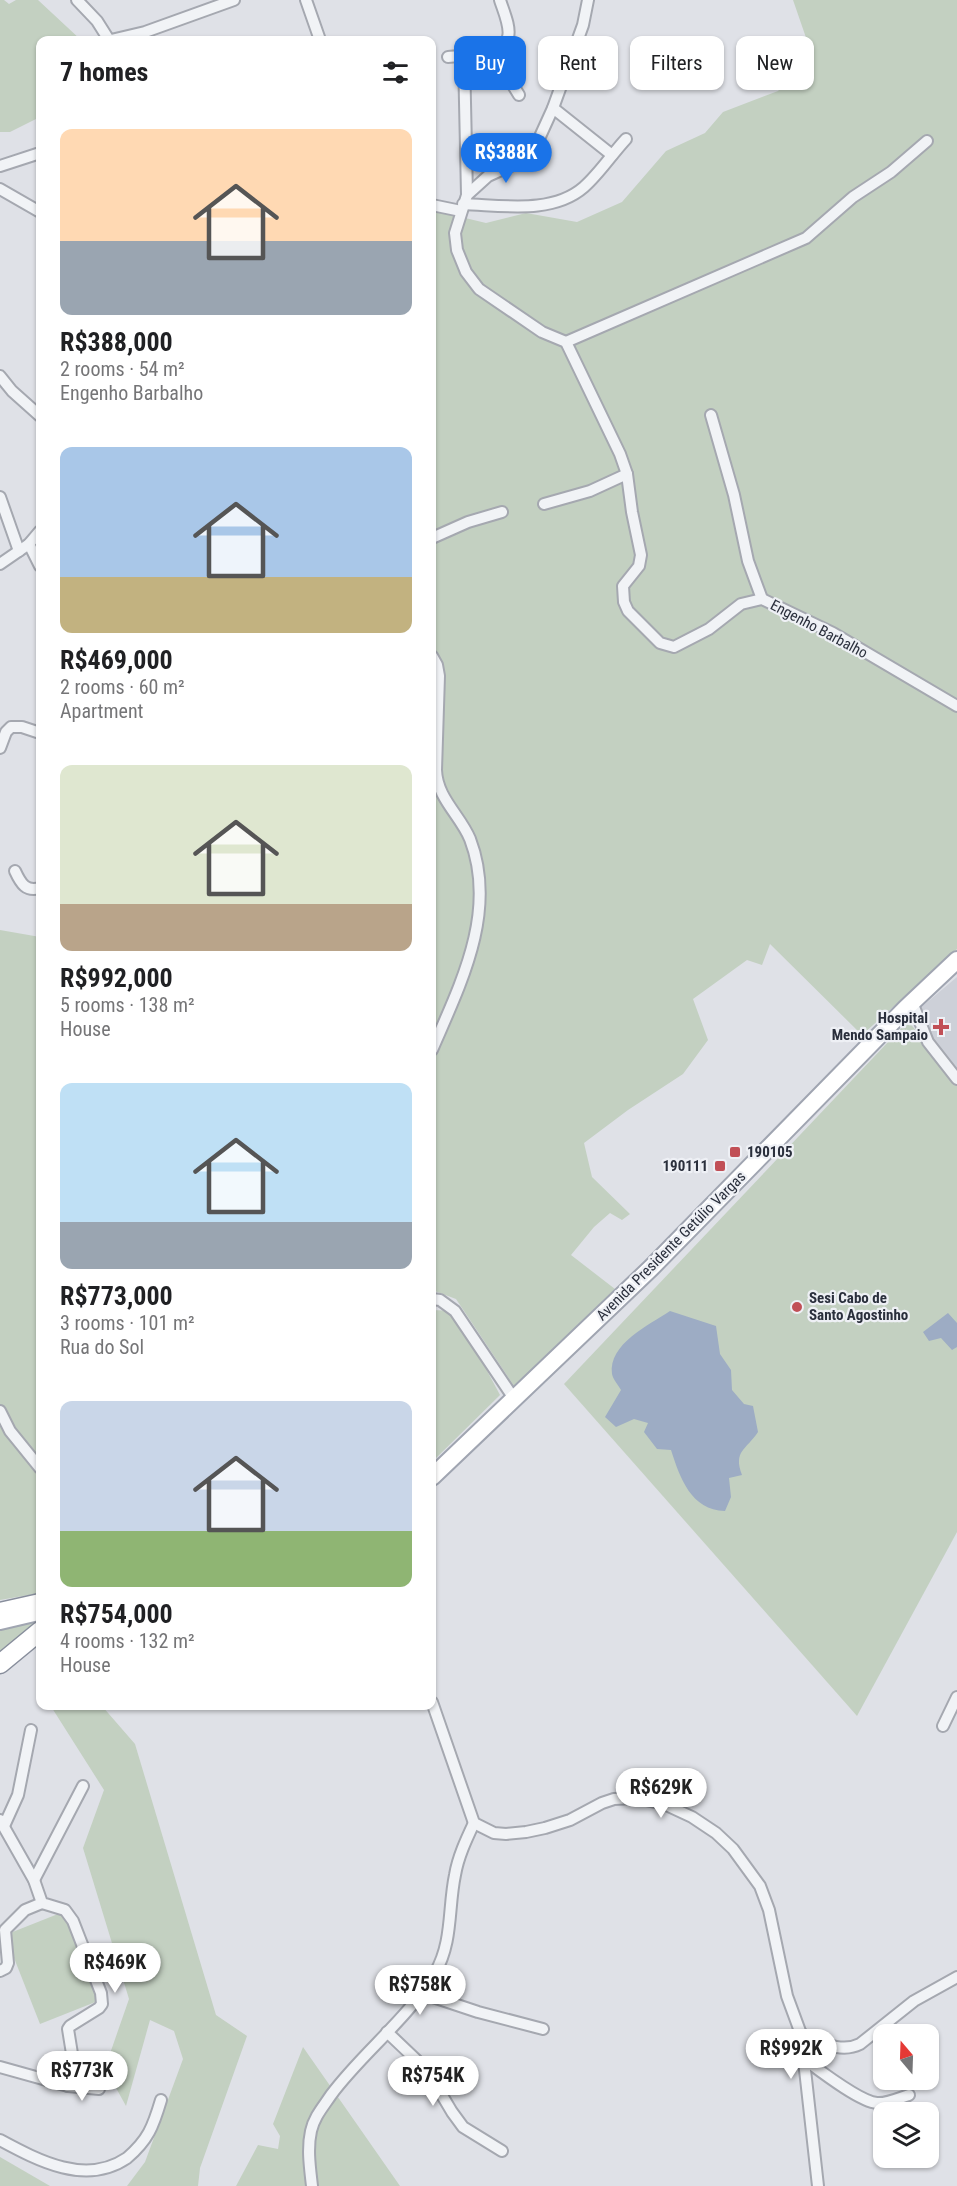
<!DOCTYPE html>
<meta charset="utf-8">
<style>
body{margin:0;font-family:"Roboto Condensed",sans-serif;background:#f6f6f6;color:#202124;height:100vh;display:flex;flex-direction:column;font-size:22px;white-space:nowrap}
*{box-sizing:border-box;margin:0}
p{font-size:20px;color:#757577}
.icon{flex:none;width:33px;height:33px;fill:none;stroke:currentColor;stroke-width:2;stroke-linecap:round;stroke-linejoin:round}
.map{position:relative;flex:1;overflow:hidden}
.side{position:absolute;left:36px;top:36px;width:400px;height:1674px;display:flex;flex-direction:column;background:#fff;border-radius:12px;box-shadow:0 2px 4px #0004}
.side>*{flex:none}
.hud{position:absolute;left:454px;top:36px;width:412px;height:54px;display:flex;gap:12px}
.needle{width:39px;rotate:341deg}
.controls{position:absolute;left:873px;top:2024px;display:grid;gap:12px}
.controls a{display:grid;place-items:center;width:66px;height:66px;border-radius:12px;background:#fff;box-shadow:0 2px 4px #0004;font-size:30px}
.price{position:absolute;translate:-50% -51px;padding:0 14px;border-radius:21px;background:#fff;color:#222;font-size:20px;line-height:39px;filter:drop-shadow(0 2px 3px #0008)}
.price::after{content:'';position:absolute;left:50%;top:36px;width:18px;height:14px;margin-left:-9px;background:inherit;clip-path:polygon(0 0,100% 0,50% 100%)}
.price.selected{background:#1a73e8;color:#fff}
ul{padding:0;list-style:none}
li{display:grid;align-content:center;gap:12px;height:318px;padding:0 24px}
li span{display:grid;place-items:center;height:186px;border-radius:12px;color:#555}
li>.icon{margin-inline-start:auto}
span .icon{width:108px;height:108px;fill:#fffc;stroke-width:1}
li b{font-size:26px}
h2{display:flex;justify-content:space-between;align-items:center;height:72px;padding:0 24px;font-size:26px}
.pill{padding:0 21px;border-radius:12px;background:#fff;box-shadow:0 2px 4px #0004;font-size:21px;line-height:54px}
.pill.selected{background:#1a73e8;color:#fff}
.map>svg:first-child{display:block}
</style>
<div class="map">
<svg width="957" height="2186" viewBox="0 0 957 2186">
<rect width="100%" height="100%" fill="#dfe1e7"/>
<polygon fill="#cdd0d8" points="957,977 957,1070 933,1044 918,1010"/>
<g fill="#c3d0c1">
<polygon points="0,0 4,0 9,4 16,0 38,0 81,40 40,40 40,117 10,132 0,132"/>
<polygon points="793,0 957,0 957,949 862,1035 770,944 762,965 747,960 693,999 708,1040 683,1074 628,1110 584,1143 592,1177 630,1214 622,1220 610,1213 594,1227 571,1255 615,1289 514,1386 456,1299 432,1290 432,210 486,223 526,213 577,222 622,202 666,151 705,133 723,112 778,91 812,55"/>
<polygon points="0,930 40,937 40,1593 0,1600"/>
<polygon points="908,1021 957,1080 957,1532 857,1716 564,1384"/>
<polygon points="432,1310 455,1311 500,1395 432,1462"/>
<polygon points="40,1619 40,1624 0,1655 0,1629"/>
<polygon points="67,1706 102,1706 135,1744 216,2015 247,2036 200,2168 198,2186 127,2186 145,2162 183,2059 174,2031 150,2020 126,2106 105,2068 129,1999 83,1848 104,1790 52,1708"/>
<polygon points="63,1912 98,2001 40,2024 5,1935"/>
<polygon points="303,2047 400,2186 236,2186 258,2145 278,2149 280,2136 273,2124"/>
<polygon points="0,2157 50,2186 0,2186"/>
</g>
<g fill="#9dacc4">
<path d="M670 1311 716 1326 720 1354 731 1370 732 1390 744 1404 753 1406 758 1432C746 1450 733 1451 742 1475L729 1478 731 1497 725 1511C691 1510 680 1478 671 1450L657 1449 644 1432 648 1423 634 1419 616 1427 605 1417 621 1390C618 1385 613 1379 612 1374 608 1344 649 1325 670 1311Z"/>
<polygon points="948,1313 957,1323 957,1347 952,1350 941,1338 929,1341 923,1332"/>
</g>
<g fill="none" stroke-linecap="round" stroke-linejoin="round">
<defs>
<g id="minor">
<polyline points="77,0 97,21 109,40"/>
<polyline points="306,0 320,40"/>
<polyline points="588,0 583,25 553,108 538,141 529,154 519,162 488,176 467,195 455,233 457,250 466,272 479,289 542,332 566,342 620,454 627,474 632,512 641,555 639,566 623,586 624,602 628,611 660,643 674,647 709,629 741,604 762,599 833,633 957,706"/>
<polyline points="111,40 145,32 234,0"/>
<polyline points="501,47 506,74 519,95"/>
<polyline points="464,56 467,195"/>
<path d="M448 57C462 56 505 54 508 37 511 27 503 10 500 0"/>
<polyline points="553,108 612,155"/>
<polyline points="0,166 40,153"/>
<polyline points="0,189 40,212"/>
<path d="M463 204C501 205 552 215 584 187 599 174 612 154 626 139"/>
<polyline points="432,205 461,211"/>
<polyline points="566,342 806,238 853,197 891,172 927,141"/>
<polyline points="0,376 12,391 40,416"/>
<polyline points="711,415 734,495 748,561 762,599"/>
<polyline points="0,497 19,551"/>
<polyline points="544,504 590,491 627,474"/>
<polyline points="432,538 468,522 502,512"/>
<polyline points="29,544 40,566"/>
<polyline points="0,564 29,544 40,531"/>
<path d="M432 656 437 665 439 676 436 770C437 798 460 815 470 839 498 912 460 985 432 1050"/>
<polyline points="0,748 6,732 11,727 22,727 40,733"/>
<path d="M15 871C21 884 26 892 40 888"/>
<polyline points="912,1002 928,1042 957,1079"/>
<polyline points="432,1299 440,1300 455,1311 515,1400"/>
<polyline points="0,1411 10,1431 40,1468"/>
<polyline points="432,1702 474,1823 494,1833 506,1834 526,1832 545,1828 570,1820 602,1803 614,1799 637,1798 664,1804 692,1817 716,1833 733,1849 760,1886 769,1910 787,1996 801,2034 818,2186"/>
<polyline points="943,1726 957,1697"/>
<polyline points="0,1820 34,1880 42,1903 65,1910 73,1921 101,1993 102,2004 99,2008 70,2026 68,2029 74,2066 68,2086 0,2067"/>
<polyline points="4,1826 18,1795 31,1730"/>
<polyline points="34,1880 83,1786"/>
<polyline points="0,1971 6,1968 8,1963 5,1930 25,1910 42,1903"/>
<polyline points="421,1993 478,2012 543,2029"/>
<polyline points="387,2032 427,2070 452,2112 463,2127 502,2151"/>
<path d="M801 2034C820 2041 840 2054 860 2044L914 2001 957 1977"/>
<path d="M804 2059C819 2070 860 2102 877 2103 887 2104 899 2098 909 2095"/>
<polyline points="68,2086 99,2089"/>
<path d="M0 2140C39 2161 86 2186 127 2158 148 2140 153 2127 161 2100"/>
<path d="M312 2186C310 2168 307 2149 311 2131 314 2117 323 2107 331 2095 362 2053 408 2019 435 1973 453 1942 448 1908 455 1875 458 1857 466 1840 474 1823"/>
</g>
<g id="primary">
<polyline points="432,1477 651,1268 906,1008 957,960"/>
<polyline points="0,1621 34,1613"/>
</g>
<g id="trunk">
<polyline points="0,1612 40,1603"/>
<polyline points="0,1664 40,1631"/>
</g>
</defs>
<use href="#minor" stroke="#a5a8b0" stroke-width="14"/>
<use href="#primary" stroke="#a0a5b1" stroke-width="20"/>
<use href="#trunk" stroke="#888e9c" stroke-width="21"/>
<use href="#minor" stroke="#f1f3f6" stroke-width="10"/>
<use href="#primary" stroke="#fff" stroke-width="16"/>
<use href="#trunk" stroke="#fff" stroke-width="18"/>
</g>
<g fill="#c14f56" stroke="#eef0f5" stroke-width="2">
<path d="M938 1018h6v6h6v6h-6v6h-6v-6h-6v-6h6z"/>
<rect x="729" y="1146" width="12" height="12" rx="3"/>
<rect x="714" y="1160" width="12" height="12" rx="3"/>
<circle cx="797" cy="1307" r="6"/>
</g>
<g text-anchor="middle" dominant-baseline="central" stroke-width="4.5" stroke-linejoin="round" paint-order="stroke">
<g font-size="15" fill="#2a2f3c" stroke="#eef0f5">
<text transform="translate(819 629) rotate(28)">Engenho Barbalho</text>
<text transform="translate(671 1246) rotate(-45)">Avenida Presidente Getúlio Vargas</text>
</g>
<g font-size="15" font-weight="bold" fill="#2a2f3c" stroke="#eef0f5" text-anchor="end">
<text x="928" y="1018">Hospital<tspan x="928" dy="17">Mendo Sampaio</tspan></text>
<text x="747" y="1152" text-anchor="start">190105</text>
<text x="708" y="1166">190111</text>
<text x="809" y="1298" text-anchor="start">Sesi Cabo de<tspan x="809" dy="17">Santo Agostinho</tspan></text>
</g>
</g>
</svg>
<div class="controls">
<a><svg class="needle" viewBox="-14 -14 28 28"><path d="M0-13l5 13h-10z" fill="#e53935"/><path d="M0 13l5-13h-10z" fill="#757577"/></svg></a>
<a><svg class="icon" aria-label="layers" viewBox="0 0 24 24"><path d="M12 4l9 5-9 5-9-5zM3 14l9 5 9-5"/></svg></a>
</div>
<b class="price selected" style="left:506px;top:184px">R$388K</b>
<b class="price" style="left:661px;top:1819px">R$629K</b>
<b class="price" style="left:115px;top:1994px">R$469K</b>
<b class="price" style="left:420px;top:2016px">R$758K</b>
<b class="price" style="left:791px;top:2080px">R$992K</b>
<b class="price" style="left:82px;top:2102px">R$773K</b>
<b class="price" style="left:433px;top:2107px">R$754K</b>
<div class="hud">
<a class="pill selected">Buy</a>
<a class="pill">Rent</a>
<a class="pill">Filters</a>
<a class="pill">New</a>
</div>
<section class="side">
<h2>7 homes<svg class="icon" aria-label="filters" viewBox="0 0 24 24"><path d="M4 7h16M4 17h16"/><circle cx="9" cy="7" r="2"/><circle cx="15" cy="17" r="2"/></svg></h2>
<ul>
<li><span style="background:linear-gradient(#ffd9b3 60%,#9aa5b1 0)"><svg class="icon" aria-label="home" viewBox="0 0 24 24"><path d="M3 11l9-7 9 7M6 9v11h12V9"/></svg></span><div><b>R$388,000</b><p>2 rooms · 54 m²</p><p>Engenho Barbalho</p></div></li>
<li><span style="background:linear-gradient(#a9c7e8 70%,#c2b280 0)"><svg class="icon" aria-label="home" viewBox="0 0 24 24"><path d="M3 11l9-7 9 7M6 9v11h12V9"/></svg></span><div><b>R$469,000</b><p>2 rooms · 60 m²</p><p>Apartment</p></div></li>
<li><span style="background:linear-gradient(#dfe7d0 75%,#b9a48a 0)"><svg class="icon" aria-label="home" viewBox="0 0 24 24"><path d="M3 11l9-7 9 7M6 9v11h12V9"/></svg></span><div><b>R$992,000</b><p>5 rooms · 138 m²</p><p>House</p></div></li>
<li><span style="background:linear-gradient(#bfe0f5 75%,#9aa5b1 0)"><svg class="icon" aria-label="home" viewBox="0 0 24 24"><path d="M3 11l9-7 9 7M6 9v11h12V9"/></svg></span><div><b>R$773,000</b><p>3 rooms · 101 m²</p><p>Rua do Sol</p></div></li>
<li><span style="background:linear-gradient(#c9d6e8 70%,#8fb573 0)"><svg class="icon" aria-label="home" viewBox="0 0 24 24"><path d="M3 11l9-7 9 7M6 9v11h12V9"/></svg></span><div><b>R$754,000</b><p>4 rooms · 132 m²</p><p>House</p></div></li>
</ul>
</section>
</div>
